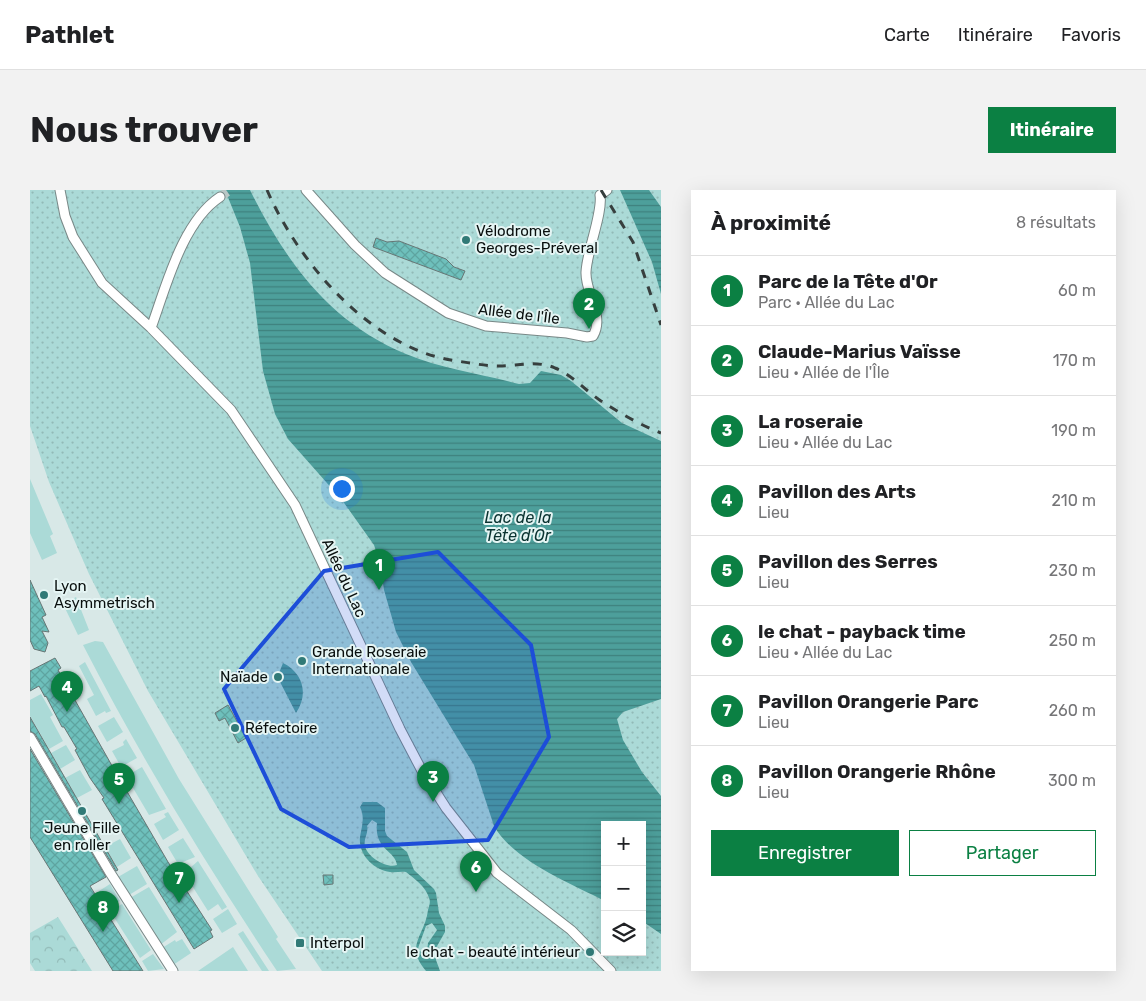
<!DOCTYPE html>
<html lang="fr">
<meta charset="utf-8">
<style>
:root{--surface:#fff;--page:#f2f2f2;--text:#202124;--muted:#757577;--line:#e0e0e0;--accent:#0b8043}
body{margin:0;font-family:Rubik,sans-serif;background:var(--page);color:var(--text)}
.controls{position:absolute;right:15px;bottom:15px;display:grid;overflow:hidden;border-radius:0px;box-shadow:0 5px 20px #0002}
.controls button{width:45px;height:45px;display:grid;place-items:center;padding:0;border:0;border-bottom:1px solid var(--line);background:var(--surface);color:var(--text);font:25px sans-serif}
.you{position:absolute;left:311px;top:298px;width:18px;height:18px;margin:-12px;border:4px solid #fff;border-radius:50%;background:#1a73e8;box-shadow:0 0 0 8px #1a73e833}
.badge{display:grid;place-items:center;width:32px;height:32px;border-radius:50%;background:var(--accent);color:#fff;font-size:16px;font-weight:700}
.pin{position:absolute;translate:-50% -41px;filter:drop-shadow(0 1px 2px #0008)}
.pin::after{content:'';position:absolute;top:26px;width:18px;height:15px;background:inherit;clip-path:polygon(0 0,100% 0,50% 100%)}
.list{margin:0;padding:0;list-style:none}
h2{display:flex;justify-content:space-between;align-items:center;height:65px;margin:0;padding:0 20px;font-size:21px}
h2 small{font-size:16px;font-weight:400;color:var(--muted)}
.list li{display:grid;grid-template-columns:32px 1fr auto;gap:15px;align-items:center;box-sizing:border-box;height:70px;padding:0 20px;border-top:1px solid var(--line)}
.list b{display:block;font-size:19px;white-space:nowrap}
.list p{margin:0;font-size:16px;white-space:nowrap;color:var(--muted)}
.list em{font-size:16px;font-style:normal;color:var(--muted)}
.actions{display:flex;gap:10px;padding:15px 20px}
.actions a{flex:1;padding:11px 0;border:1px solid var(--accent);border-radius:0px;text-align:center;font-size:18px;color:var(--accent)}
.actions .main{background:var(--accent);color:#fff}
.icon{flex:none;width:28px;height:28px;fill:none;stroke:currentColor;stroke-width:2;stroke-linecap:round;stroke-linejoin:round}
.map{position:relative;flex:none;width:631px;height:781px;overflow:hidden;border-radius:0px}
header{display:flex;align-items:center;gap:30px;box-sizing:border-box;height:70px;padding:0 25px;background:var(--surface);border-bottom:1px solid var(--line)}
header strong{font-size:24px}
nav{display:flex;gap:28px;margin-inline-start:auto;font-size:18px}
.intro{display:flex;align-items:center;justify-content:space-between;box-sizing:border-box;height:120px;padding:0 30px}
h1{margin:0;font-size:35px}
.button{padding:12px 22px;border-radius:0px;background:var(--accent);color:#fff;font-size:18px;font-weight:700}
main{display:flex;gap:30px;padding:0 30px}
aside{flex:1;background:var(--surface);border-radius:0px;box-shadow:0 5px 20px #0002}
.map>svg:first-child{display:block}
.grass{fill:#abdad7}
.forest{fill:url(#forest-crowns)}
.park{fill:url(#park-dots);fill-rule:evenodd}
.water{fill:url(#water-rules);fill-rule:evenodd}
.building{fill:url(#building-cross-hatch);stroke:#677675}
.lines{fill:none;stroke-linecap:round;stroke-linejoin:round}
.street-tunnel{stroke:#b9c7c6;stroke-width:9;stroke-dasharray:9 4.5;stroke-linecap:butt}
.street-casing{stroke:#798887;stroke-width:11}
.street{stroke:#fff;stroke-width:9}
.rail{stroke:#373f3e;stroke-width:3;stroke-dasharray:9 9;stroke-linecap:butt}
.marked{fill:#1d4ed8;fill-opacity:0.2;stroke:#1d4ed8;stroke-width:4;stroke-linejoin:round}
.poi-dot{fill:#317a77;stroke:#e5f5f4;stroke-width:2}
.labels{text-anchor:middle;stroke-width:4;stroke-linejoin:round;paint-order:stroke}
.poi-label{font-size:15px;fill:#090f0e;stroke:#e5f5f4;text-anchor:start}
.street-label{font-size:15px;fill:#090f0e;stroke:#e5f5f4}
.water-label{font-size:16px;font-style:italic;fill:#0a3331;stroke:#e5f5f4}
</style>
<header>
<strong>Pathlet</strong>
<nav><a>Carte</a><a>Itinéraire</a><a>Favoris</a></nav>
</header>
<div class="intro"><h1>Nous trouver</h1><a class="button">Itinéraire</a></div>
<main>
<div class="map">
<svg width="631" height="781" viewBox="0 0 631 781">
<defs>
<pattern id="forest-crowns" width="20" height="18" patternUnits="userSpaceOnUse" patternTransform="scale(1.25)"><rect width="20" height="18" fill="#abdad7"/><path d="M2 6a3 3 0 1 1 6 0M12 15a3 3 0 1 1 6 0" fill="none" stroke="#92bab7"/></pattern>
<pattern id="park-dots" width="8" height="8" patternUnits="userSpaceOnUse" patternTransform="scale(1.25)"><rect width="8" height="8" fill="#abdad7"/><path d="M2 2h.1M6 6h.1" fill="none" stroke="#92bab7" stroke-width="1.8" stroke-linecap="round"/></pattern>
<pattern id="water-rules" width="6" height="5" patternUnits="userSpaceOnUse" patternTransform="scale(1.25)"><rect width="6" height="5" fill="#4d9f9b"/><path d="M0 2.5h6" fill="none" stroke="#3e807d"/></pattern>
<pattern id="building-cross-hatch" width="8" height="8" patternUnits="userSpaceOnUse" patternTransform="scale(1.25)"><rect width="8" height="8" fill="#6ec0bc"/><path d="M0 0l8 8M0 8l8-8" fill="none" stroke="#5ea4a0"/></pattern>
</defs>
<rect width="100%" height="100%" fill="#d8e8e7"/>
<!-- grass -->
<path class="grass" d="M0,289L23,344L20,346L27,363L12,370L0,343Z
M46,407L59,440L48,445L33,414Z
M65,451L73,452L149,589L248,747L246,749L266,779L247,781C177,676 111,568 53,455Z
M55,472L81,521L76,523L75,521L66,526L57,509L64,505L49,476Z
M11,504L23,525L20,527L33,551L19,559L0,526V510Z
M84,527L93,542L77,552L68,536Z
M96,549L107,568L91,577L82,561L94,555L93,552Z
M36,555L45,570L30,579L21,563Z
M112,577L136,619L119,625L96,586Z
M50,580L62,600L47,608L35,588Z
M138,622L149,640L133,650L124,634L136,627L134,624Z
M153,648L165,667L148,674L138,657Z
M90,649L101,668L87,677L75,657Z
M168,671L197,717L192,720L188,714L178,721L154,683Z
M107,676L117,694L99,705L88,687Z
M80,694L90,711L79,717L69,701Z
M119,697L147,742L130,755L100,708Z
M92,714L121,760L110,768L80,721Z
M198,719L207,734L192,743L183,729Z
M213,741L239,781H232L208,744Z
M152,749L161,763L143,775L132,758L145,750L146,752Z
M203,757L218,781H168Z
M123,764L134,779L118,781L112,771Z"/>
<!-- forest -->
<path class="forest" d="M28,727L62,781H5L0,773V743Z"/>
<!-- park -->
<path class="park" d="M0,0H631V781H292L228,686L118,501L59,384L19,292L0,236ZM575,635H612V762H575Z"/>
<!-- water -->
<path class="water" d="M195,0H220C256,72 299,132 376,164C412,179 452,184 489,194L500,193L511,181L531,185L541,191L592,233L631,251V509L593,522L587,529L593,550L612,582L631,606V744L612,731V635H575V711C540,693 484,671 464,636L444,575L381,472L366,442L354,400L350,373L344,355L312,310L258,249L245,224L233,181L220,73L210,37Z
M590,0H619L631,17V104L622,72Z
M253,473C273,483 279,504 266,523L249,490L252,488L249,483Z
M333,612H347L355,618V641L357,646L377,662L384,680L404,699L406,703L409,723L415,736V742L406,758V770L410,781H396C374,755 395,746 398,720C399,716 401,712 399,708C396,697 385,689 376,682C371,681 365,683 360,682C344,680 328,665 330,647C332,636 335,627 330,617ZM342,630L347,633C344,660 365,660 367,675C357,679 337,667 335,656C333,649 339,643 337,636ZM402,733L407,740L398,753L397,762L387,761L396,736Z"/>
<!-- building -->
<path class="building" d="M346,48L357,52L369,51L416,69L424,77L435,81L431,90L343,57Z
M0,390L16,425L12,427L19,442L12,441L18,453L15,462L4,459L0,450Z
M25,468L31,478L28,480L81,574L138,672L182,740L180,741L183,747L164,759L72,609L74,608L60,588L45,560L47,559L34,537H32L16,506L15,507L9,496L0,501V481Z
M198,515L216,548L208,553L195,528L189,531L185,523Z
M0,527L88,680L86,681L5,544L0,541Z
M0,559L76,687L60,696L113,781H83L0,647Z
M293,685H303V694L294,695Z"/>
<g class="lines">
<!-- street-tunnel -->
<path class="street-tunnel" d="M190,7L200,0"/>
<!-- street casing -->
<g class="street-casing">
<path id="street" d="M30,0L35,26L43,47L72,93L121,138L201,220L265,315L370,539L391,579L416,618L467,683L541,740L581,781
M276,0L325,55L355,83L418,123L456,136L537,143L557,147L563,146C575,126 555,103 556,82C557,60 573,23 570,5L577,0
M121,138C136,97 152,32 190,7
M0,547L79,681L143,781"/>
</g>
<!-- street -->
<use href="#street" class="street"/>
<!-- rail -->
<path class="rail" d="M237,0C269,74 343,160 427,171C441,173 455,176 469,176C487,176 507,170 525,178C542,185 556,201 571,211C590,223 610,235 631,243
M571,0L603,52L631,135"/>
</g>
<!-- marked area -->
<path class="marked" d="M408,362L501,455L519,547L458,650L319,657L251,619L194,499L294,381Z"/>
<!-- markers -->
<g class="poi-dot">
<circle cx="436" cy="50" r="5"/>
<circle cx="14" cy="405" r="5"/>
<circle cx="272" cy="471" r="5"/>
<circle cx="248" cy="487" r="5"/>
<circle cx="205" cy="538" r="5"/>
<circle cx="52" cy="621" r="5"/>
<rect x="265" y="748" width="10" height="10" rx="2.5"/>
<circle cx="560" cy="762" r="5"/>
</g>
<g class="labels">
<!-- poi labels -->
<g class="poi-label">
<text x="446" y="46">Vélodrome<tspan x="446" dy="17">Georges-Préveral</tspan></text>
<text x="24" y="401">Lyon<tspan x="24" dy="17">Asymmetrisch</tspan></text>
<text x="282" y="467">Grande Roseraie<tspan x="282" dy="17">Internationale</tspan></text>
<text x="238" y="492" text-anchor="end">Naïade</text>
<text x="215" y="543">Réfectoire</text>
<text x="52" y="643" text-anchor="middle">Jeune Fille<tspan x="52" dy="17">en roller</tspan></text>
<text x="280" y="758">Interpol</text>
<text x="550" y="767" text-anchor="end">le chat - beauté intérieur</text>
</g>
<!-- street labels -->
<g class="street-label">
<text transform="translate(489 124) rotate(7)" y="5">Allée de l'Île</text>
<text transform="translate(314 388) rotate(65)" y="5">Allée du Lac</text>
</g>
<!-- water labels -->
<g class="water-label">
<text x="488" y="333">Lac de la<tspan x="488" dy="18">Tête d'Or</tspan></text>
</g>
</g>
</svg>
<div class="controls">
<button>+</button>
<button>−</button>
<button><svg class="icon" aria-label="layers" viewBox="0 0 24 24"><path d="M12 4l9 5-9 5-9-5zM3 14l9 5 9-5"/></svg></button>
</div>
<div class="you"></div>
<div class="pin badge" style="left:349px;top:400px">1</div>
<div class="pin badge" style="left:559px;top:139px">2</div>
<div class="pin badge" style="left:403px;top:612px">3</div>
<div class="pin badge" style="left:37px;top:522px">4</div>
<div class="pin badge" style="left:89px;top:614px">5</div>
<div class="pin badge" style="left:446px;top:702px">6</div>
<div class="pin badge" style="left:149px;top:713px">7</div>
<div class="pin badge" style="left:73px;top:742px">8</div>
</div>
<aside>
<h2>À proximité<small>8 résultats</small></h2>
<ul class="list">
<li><span class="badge">1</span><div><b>Parc de la Tête d'Or</b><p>Parc · Allée du Lac</p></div><em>60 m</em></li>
<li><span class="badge">2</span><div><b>Claude-Marius Vaïsse</b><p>Lieu · Allée de l'Île</p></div><em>170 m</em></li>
<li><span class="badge">3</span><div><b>La roseraie</b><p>Lieu · Allée du Lac</p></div><em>190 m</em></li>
<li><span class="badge">4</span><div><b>Pavillon des Arts</b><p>Lieu</p></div><em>210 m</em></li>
<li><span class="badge">5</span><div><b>Pavillon des Serres</b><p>Lieu</p></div><em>230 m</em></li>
<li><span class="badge">6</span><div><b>le chat - payback time</b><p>Lieu · Allée du Lac</p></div><em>250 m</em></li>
<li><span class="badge">7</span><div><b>Pavillon Orangerie Parc</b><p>Lieu</p></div><em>260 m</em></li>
<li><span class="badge">8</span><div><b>Pavillon Orangerie Rhône</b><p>Lieu</p></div><em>300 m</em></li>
</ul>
<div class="actions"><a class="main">Enregistrer</a><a>Partager</a></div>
</aside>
</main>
